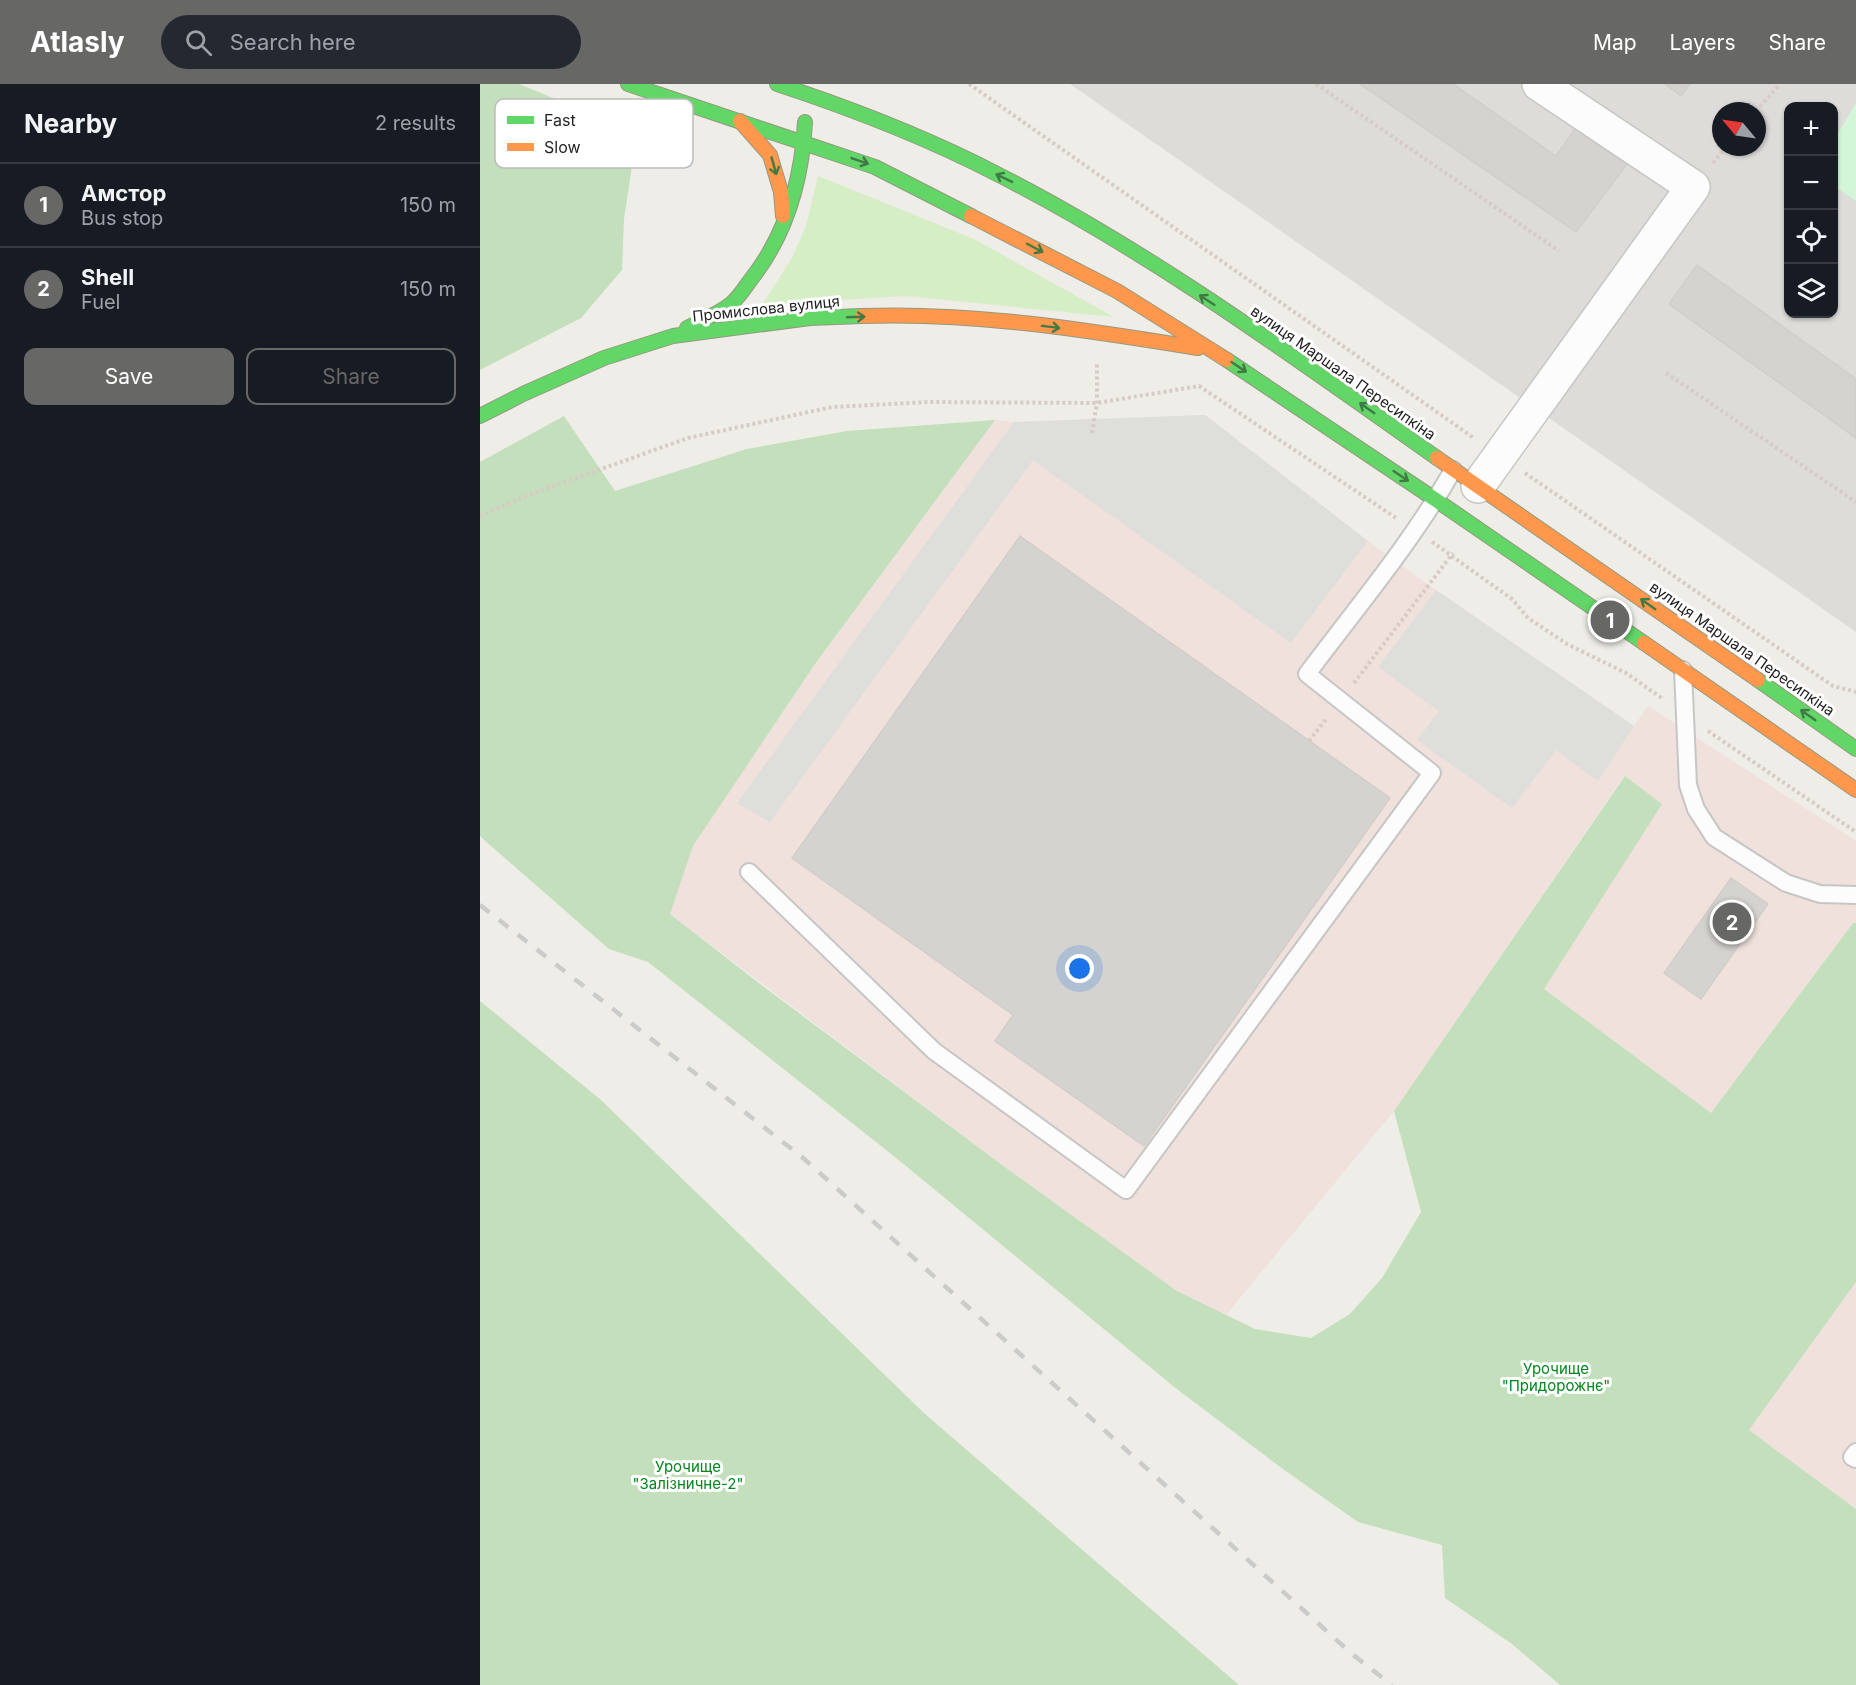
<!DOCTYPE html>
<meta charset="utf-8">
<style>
:root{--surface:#171b24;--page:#242831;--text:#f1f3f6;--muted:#9ea1a6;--line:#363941;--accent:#676765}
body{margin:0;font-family:Inter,sans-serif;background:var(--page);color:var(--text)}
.controls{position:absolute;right:18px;top:18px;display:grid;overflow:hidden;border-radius:12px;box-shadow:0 2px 4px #0004}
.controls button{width:54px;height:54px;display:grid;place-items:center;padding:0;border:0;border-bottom:2px solid var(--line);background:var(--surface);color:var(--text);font:30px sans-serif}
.compass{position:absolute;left:1232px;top:18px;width:54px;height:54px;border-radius:50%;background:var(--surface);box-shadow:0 2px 4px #0004;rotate:299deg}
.you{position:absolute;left:600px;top:885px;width:21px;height:21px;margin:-15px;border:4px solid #fff;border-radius:50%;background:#1a73e8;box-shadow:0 0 0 9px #1a73e833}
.badge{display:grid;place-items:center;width:39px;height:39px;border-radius:50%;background:var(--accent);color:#fff;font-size:20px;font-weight:700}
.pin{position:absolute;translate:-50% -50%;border:3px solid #fff;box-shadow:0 2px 6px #0006}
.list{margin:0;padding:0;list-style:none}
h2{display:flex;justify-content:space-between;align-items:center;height:78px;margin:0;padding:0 24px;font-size:26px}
h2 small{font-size:20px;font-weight:400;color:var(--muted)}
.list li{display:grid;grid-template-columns:39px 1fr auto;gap:18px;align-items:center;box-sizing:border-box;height:84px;padding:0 24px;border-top:2px solid var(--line)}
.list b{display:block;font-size:22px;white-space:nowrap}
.list p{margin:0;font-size:20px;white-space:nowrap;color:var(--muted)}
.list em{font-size:20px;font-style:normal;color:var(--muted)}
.actions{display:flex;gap:12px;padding:18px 24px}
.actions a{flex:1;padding:14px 0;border:2px solid var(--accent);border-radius:12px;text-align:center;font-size:21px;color:var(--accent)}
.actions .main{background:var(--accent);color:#fff}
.icon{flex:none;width:33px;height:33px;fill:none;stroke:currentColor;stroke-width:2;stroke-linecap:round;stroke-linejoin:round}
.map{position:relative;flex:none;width:1376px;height:1601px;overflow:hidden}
header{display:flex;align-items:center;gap:36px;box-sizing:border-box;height:84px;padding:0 30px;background:var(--accent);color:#fff}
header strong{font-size:28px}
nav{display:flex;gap:33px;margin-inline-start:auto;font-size:21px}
.search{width:420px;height:54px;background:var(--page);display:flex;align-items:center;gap:15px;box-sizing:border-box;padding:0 21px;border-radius:33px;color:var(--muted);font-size:22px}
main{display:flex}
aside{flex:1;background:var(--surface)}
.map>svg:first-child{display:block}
.residential{fill:#dddcd9;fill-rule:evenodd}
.commercial{fill:#f0e1dc}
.grass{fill:#d6eec5}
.forest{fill:#c4dfbb}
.park{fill:#d4f6d8}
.parking{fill:#dededb}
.building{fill:#d5d3cf;stroke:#d1cec9;stroke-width:1.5}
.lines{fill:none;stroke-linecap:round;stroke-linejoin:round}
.lane-casing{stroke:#c6c6c4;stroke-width:20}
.street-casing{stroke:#c6c6c4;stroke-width:36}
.fast-casing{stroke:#94997f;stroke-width:16}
.slow-casing{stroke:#94997f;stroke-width:16}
.path{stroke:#d8cbc6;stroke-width:4;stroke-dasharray:3 3;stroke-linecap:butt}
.lane{stroke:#fcfcfc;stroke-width:16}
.street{stroke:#fcfcfc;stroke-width:33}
.fast{stroke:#63d668;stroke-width:14}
.slow{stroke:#ff974d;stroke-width:14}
.rail{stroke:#cbcbca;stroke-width:4.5;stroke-dasharray:12 12;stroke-linecap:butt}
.oneway{stroke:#417a44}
.labels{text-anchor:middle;stroke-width:6;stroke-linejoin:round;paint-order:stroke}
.street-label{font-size:15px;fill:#1f1f1f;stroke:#fff}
.park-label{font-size:15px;fill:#04871d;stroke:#fff}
.key{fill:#fff;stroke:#bcbcbc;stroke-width:1.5}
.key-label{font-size:16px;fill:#1f1f1f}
</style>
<header>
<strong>Atlasly</strong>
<div class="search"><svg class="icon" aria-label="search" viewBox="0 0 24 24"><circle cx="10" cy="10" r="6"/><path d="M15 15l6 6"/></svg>Search here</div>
<nav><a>Map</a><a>Layers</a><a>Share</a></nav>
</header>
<main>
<aside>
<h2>Nearby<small>2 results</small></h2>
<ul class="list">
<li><span class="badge">1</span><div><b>Амстор</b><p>Bus stop</p></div><em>150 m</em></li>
<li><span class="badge">2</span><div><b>Shell</b><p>Fuel</p></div><em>150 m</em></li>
</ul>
<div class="actions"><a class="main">Save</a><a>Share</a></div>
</aside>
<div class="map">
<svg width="1376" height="1601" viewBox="0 0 1376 1601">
<rect width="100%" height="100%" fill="#eeede8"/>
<!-- residential -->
<path class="residential" d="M590,0H1376V548ZM1308,22H1354V230H1308ZM1241,27H1277V63H1241Z"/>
<!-- commercial -->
<path class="commercial" d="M725,331L888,457L956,506L1154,642L1168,622L1376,757V839H1373L1231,1029L1064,905L1181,720L1144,692L914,1027L746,1231L697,1207L522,1081L190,830L213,762L335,580L515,336L534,338Z
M1376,1198V1425L1269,1346Z"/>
<!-- grass -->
<path class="grass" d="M338,92L494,155L634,233L425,212L282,221L312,174L326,142Z"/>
<!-- forest -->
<path class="forest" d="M0,0H39L83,18L123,43L154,68L144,135L142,186L101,234L0,286Z
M84,332L135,407L267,365L367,347L515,336L335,580L213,762L190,830L280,900L522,1081L697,1207L775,1245L831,1254L870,1230L902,1194L941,1128L914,1027L1145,692L1182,720L1064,905L1231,1029L1373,839H1376V1198L1269,1346L1376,1425V1601H1080L1032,1560L965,1514L962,1461L878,1438L803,1385L698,1306L415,1073L168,878L129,865L3,755L0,752V378Z
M0,917L121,1016L445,1330L759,1601H0Z"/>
<!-- park -->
<path class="park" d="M1376,19V117L1354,102V56Z"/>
<!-- parking -->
<path class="parking" d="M725,331L888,457L811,559L553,376L290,738L257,719L534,338Z
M956,506L1154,642L1118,697L1076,666L1032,724L937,656L959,627L898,583Z"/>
<!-- building -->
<path class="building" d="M880,0H973L1076,72L1095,45L1147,80L1096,148Z
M1185,0H1210L1201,12Z
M1217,181L1376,295V354L1189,220Z
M540,452L910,714L664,1062L515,957L533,931L312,774Z
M1251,794L1288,820L1221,915L1184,889Z"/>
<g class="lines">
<!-- lane casing -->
<g class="lane-casing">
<path id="lane" d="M1203,586L1208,701L1216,725L1234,753L1306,799L1340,810L1376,811
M269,788L454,967L646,1106L952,689L827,590C877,523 932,458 973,386
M1376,1368L1372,1373L1376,1375"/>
</g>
<!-- street casing -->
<g class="street-casing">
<path id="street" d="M998,402L1213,103L1059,0"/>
</g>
<!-- fast casing -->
<g class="fast-casing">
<path id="fast" d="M148,0L395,83L491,132
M297,0C373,25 448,54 519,91C674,170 815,274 957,374
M207,244C222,236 239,230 252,219C260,212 266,202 272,194C307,149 322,95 325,38
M747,276L956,416L1164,559
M0,332L43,310L124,274L193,252L330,234L382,232
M1278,596L1376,665"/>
</g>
<!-- slow casing -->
<g class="slow-casing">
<path id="slow" d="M260,37L290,71L301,108L303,132
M491,132L637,207L747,276
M382,232C495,228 607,246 718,264
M957,374L1278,596
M1164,559L1376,706"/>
</g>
<!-- path -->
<path class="path" d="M489,0L994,354
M836,0L1079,167
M1276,27L1300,0
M1233,79L1246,63
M1186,289L1376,418
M612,349L617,319V279
M1045,389L1353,602L1376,608
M0,432L46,412L208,354L352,323L449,318L617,319L719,302L916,434
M952,458L1032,515L1048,534L1087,560L1146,589L1183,615
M874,599L973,469
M1228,647L1376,748
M829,657L847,634"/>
<!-- lane -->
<use href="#lane" class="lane"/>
<!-- street -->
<use href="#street" class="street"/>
<!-- fast -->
<use href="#fast" class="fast"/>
<!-- slow -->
<use href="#slow" class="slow"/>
<!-- rail -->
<path class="rail" d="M0,821L322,1073L872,1570L912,1601"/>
</g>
<!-- one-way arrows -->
<defs><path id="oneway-shaft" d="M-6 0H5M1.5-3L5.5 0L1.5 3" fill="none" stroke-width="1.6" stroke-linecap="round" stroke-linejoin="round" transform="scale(1.5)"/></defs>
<g class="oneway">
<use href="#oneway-shaft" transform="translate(380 77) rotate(19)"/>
<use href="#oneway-shaft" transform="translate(294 82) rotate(74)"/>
<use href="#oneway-shaft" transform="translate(524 94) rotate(-154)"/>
<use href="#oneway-shaft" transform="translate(555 164) rotate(28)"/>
<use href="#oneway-shaft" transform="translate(727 216) rotate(-147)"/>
<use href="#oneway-shaft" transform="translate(376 233) rotate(-2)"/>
<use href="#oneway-shaft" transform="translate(571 243) rotate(7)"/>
<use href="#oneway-shaft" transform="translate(759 283) rotate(34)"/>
<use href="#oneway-shaft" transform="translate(887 324) rotate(-145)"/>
<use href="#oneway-shaft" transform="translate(921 392) rotate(34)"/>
<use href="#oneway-shaft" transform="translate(1168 520) rotate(-145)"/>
<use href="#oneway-shaft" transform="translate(1328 631) rotate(-145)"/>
</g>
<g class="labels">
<!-- street labels -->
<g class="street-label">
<text transform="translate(286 225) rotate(-6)" y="5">Промислова вулиця</text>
<text transform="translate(863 289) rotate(35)" y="5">вулиця Маршала Пересипкіна</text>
<text transform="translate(1262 565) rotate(35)" y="5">вулиця Маршала Пересипкіна</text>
</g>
<!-- park labels -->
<g class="park-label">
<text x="1076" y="1290">Урочище<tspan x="1076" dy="17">"Придорожнє"</tspan></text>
<text x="208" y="1388">Урочище<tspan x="208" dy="17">"Залізничне-2"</tspan></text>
</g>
</g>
<!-- legend -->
<rect x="15" y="15" width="198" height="69" rx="9" class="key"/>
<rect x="27" y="32" width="27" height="8" fill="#63d668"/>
<rect x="27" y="59" width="27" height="8" fill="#ff974d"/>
<g class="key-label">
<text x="64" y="42">Fast</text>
<text x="64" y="69">Slow</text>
</g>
</svg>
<div class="controls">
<button>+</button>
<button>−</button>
<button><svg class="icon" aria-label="locate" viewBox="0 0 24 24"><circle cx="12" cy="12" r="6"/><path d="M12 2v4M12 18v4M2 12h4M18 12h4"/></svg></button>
<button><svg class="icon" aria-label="layers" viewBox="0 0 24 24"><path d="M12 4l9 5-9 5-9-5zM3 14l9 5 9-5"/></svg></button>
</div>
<svg class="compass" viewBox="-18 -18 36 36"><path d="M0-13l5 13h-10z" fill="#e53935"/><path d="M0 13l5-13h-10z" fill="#9ea1a6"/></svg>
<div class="you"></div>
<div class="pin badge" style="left:1130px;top:536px">1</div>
<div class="pin badge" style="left:1252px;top:838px">2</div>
</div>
</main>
